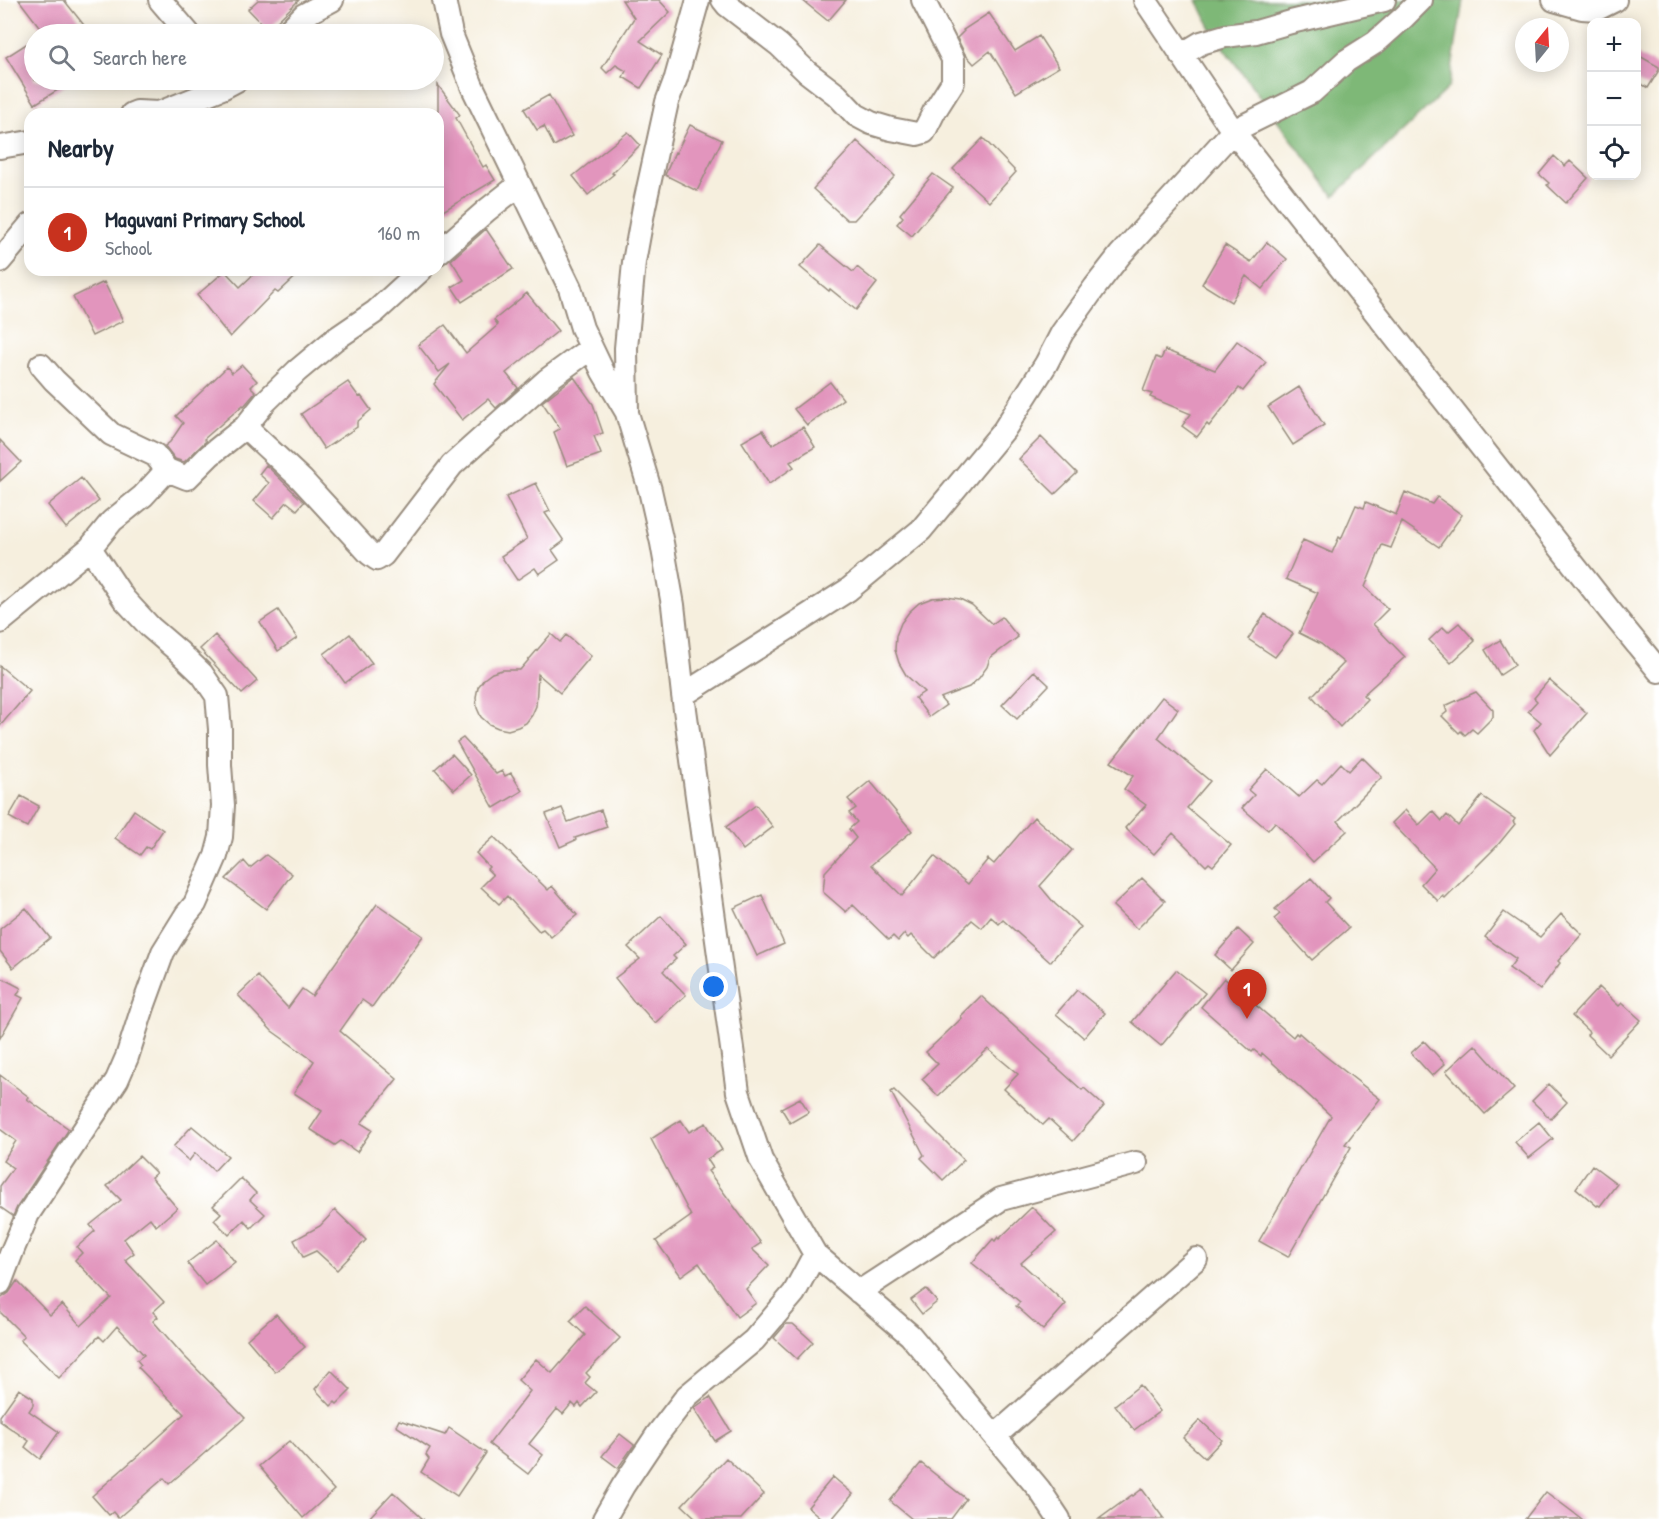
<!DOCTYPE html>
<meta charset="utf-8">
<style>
:root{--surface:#fff;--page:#f2f2f3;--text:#1f2937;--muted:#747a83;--line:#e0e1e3;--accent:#c8321e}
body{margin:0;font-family:"Patrick Hand",sans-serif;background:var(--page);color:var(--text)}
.controls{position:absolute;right:18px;top:18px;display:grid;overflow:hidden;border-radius:12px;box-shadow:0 3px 15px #0003}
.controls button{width:54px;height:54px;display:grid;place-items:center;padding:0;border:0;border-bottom:2px solid var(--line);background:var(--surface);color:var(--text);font:30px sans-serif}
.compass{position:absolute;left:1515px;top:18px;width:54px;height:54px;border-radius:50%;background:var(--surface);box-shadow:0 3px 15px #0003;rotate:18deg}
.you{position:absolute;left:714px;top:987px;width:21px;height:21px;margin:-15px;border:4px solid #fff;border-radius:50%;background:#1a73e8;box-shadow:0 0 0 9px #1a73e833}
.badge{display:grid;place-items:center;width:39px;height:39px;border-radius:50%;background:var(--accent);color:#fff;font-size:20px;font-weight:700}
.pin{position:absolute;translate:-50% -50px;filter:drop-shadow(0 2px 3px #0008)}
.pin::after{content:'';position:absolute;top:32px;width:21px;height:18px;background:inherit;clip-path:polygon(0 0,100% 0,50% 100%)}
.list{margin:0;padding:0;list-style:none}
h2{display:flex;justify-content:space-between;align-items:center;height:78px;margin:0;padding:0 24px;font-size:26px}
h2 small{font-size:20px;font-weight:400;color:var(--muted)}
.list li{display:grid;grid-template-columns:39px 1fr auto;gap:18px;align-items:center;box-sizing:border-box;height:90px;padding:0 24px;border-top:2px solid var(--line)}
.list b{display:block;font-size:22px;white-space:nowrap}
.list p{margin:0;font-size:20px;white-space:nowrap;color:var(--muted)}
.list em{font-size:20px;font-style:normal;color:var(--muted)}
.icon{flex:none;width:33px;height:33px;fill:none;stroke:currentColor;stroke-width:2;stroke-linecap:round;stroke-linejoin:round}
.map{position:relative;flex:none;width:1659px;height:1519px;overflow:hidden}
.search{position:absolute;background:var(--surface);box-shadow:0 3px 15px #0003;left:24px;top:24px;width:420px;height:66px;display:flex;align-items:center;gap:15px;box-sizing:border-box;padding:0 21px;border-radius:33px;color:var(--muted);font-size:22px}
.panel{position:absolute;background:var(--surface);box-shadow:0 3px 15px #0003;left:24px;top:108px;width:420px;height:168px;border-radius:18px}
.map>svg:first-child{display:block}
.forest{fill:#7eb877;stroke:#5c714a;stroke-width:1.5}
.building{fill:#e295bd}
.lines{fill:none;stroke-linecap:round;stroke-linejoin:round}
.minor-casing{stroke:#988c7e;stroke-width:26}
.minor{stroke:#fff;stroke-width:22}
</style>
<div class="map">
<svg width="1659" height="1519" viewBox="0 0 1659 1519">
<rect width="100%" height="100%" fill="#fff"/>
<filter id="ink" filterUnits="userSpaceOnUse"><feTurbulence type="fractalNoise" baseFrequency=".0167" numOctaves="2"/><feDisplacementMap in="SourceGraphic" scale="12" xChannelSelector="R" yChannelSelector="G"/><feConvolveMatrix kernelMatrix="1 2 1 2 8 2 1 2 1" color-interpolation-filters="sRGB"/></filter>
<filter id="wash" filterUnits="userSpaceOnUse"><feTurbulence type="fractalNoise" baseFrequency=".008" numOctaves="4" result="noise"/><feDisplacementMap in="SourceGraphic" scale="24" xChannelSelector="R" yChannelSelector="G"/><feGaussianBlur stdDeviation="1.35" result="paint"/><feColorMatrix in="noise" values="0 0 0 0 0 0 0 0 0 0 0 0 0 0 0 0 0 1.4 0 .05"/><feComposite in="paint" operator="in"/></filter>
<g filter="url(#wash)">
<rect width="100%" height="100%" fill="#f6efde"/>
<!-- forest -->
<path class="forest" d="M1197,0H1463L1449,87L1334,196L1214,35Z"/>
<g id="blocks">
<!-- building -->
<path class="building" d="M19,0H64L91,34H45Z
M258,0H299L268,30L248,9Z
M622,0H659L670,12L640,41L662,55L641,88L623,77L626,71L616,65L607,73L602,68L634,18Z
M802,0H846L828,21Z
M989,13L1015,51L1039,36L1059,67L1016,93L990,51L974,64L965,54L957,38L964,31L963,30Z
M34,39V80H74L35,104L6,57Z
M1636,54L1659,67V70L1648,88L1636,81Z
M438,85L460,115L456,118L483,167L486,165L495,180L438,214Z
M549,95L572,136L554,146L544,126L537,130L524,109Z
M690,125L722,140L697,191L665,175L675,152L676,153Z
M628,132L640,145L612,173L614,174L588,195L573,176Z
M983,138L1016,172L989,202L953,169Z
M857,141L895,176L854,220H847L813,189Z
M1554,156L1565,166L1570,161L1588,178L1566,203L1547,185L1549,183L1539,174Z
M933,174L953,188L912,236L897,224L903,217L900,214Z
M486,229L513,269L462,302L452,287L464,280L451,260Z
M1267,242L1287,259L1262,289L1246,276L1231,302L1202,284L1225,245L1251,262Z
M820,245L853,272L857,267L877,283L856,310L830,289L829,291L800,267Z
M256,270H303L278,293L275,291L230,337L197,295L225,271L240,287L257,271Z
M104,282L123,321L92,336L73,297Z
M527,293L558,331L506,373L518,388L496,408L488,399L462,420L434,384L450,364L439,372L418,345L445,325L466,353L498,325L494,320Z
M1237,341L1266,362L1243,391L1239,388L1209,426L1207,424L1197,437L1182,426L1191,414L1150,397L1152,394L1143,391L1156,357L1161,359L1165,350L1215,370Z
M242,365L257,381L251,387L256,392L244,406L243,405L204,439L206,441L184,462L175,459L165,446L170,442L183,423L176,416L227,367L232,373Z
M574,377L593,404L603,433L594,436L601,454L567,466L554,432L560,429L542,402Z
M348,382L359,397L361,396L371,410L357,422V427L324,449L301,414Z
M830,382L843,399L807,425L794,409Z
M1299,387L1324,425L1293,445L1268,407Z
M803,427L815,447L790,462L794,467L769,484L742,442L763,430L772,445Z
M1041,437L1077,473L1055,494L1019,459Z
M0,440L21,462L0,481Z
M266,465L304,502L297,510L287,502L273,518L254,501L269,483L259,474Z
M81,478L99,501L66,528L48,505Z
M536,483L550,511L545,513L564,541L552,550L559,560L539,574L535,568L517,580L501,556L527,539L506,497Z
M1405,492L1432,504L1437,497L1462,515L1439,547L1402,522L1391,548L1382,545L1365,587L1388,609L1373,624L1405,657L1363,695L1367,699L1340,727L1312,696L1344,663L1321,644L1299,633L1318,593L1286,579L1303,540L1332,553L1339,537L1341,539L1356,505L1364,508L1366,502L1396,515Z
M946,597L960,599L972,605L992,624L1002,617L1018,637L990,658L987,667L979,678L969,687L940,698L946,705L929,717L915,698L924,692L906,675L899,663L895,650L896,636L901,623L909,612L919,603L932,598Z
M278,610L297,638L278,651L260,622Z
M1265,614L1293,634L1275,657L1248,639Z
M1459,623L1475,641L1451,663L1429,640L1443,627L1448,632Z
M350,634L372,663L345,683L324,654Z
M551,634L560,642L566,635L591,656L560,693L538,674L536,706L532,715L526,723L518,727L508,730L498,728L489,724L481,717L477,708L476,697L478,687L484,679L492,673L502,670H520Z
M215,635L257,681L242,694L200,649Z
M1500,640L1515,665L1500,675L1485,650Z
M0,666L30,691L0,726Z
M1034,671L1049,685L1017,719L1002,705Z
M1549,680L1587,713L1550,755L1534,730L1541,722L1528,711L1537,701L1534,698Z
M1476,692L1493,710V717L1477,733L1472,729L1465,735L1461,731L1459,733L1442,716L1447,712L1445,706Z
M1162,697L1178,709L1158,738L1210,781L1187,808L1231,845L1213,866L1209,863L1206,866L1173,833L1154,854L1125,828L1146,805L1124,789L1133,776L1111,762Z
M463,738L496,774L502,771L505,776L511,773L522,791L494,808L457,742Z
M452,754L471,775L454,790L435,769Z
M1362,757L1382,777L1338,821L1347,831L1313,862L1275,822L1268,830L1242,808L1254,795L1248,790L1267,769L1299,797L1317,780L1322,784L1341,763L1349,771Z
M870,781L912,831L871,865L902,896L934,856L968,884L988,859L994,864L1034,817L1072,850L1040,886L1055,904L1081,927L1050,962L1003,920L999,924L991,917L982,928L972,920L934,958L911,935L908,938L904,934L898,941L893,936L889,940L853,905L846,912L823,892L825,872L856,838L849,829L857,822L849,813L856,808L848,799Z
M21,796L39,806L27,827L9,817Z
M1482,796L1515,819L1513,822L1515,824L1497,846L1445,898L1443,896L1438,901L1421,884L1435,868L1392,823L1405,810L1419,825L1433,811L1442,821L1447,815L1458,826Z
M756,805L773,827L743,850L726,827Z
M562,808L568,822L601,810L607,827L575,838L576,840L560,847L546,814Z
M134,810L163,830L150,849L146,847L140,855L115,838Z
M494,837L548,890L552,886L577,915L551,937L543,929L539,931L507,896L499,904L481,887L493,875L487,869L489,867L476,853Z
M266,855L292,874L266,909L226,879L244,861L250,868Z
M1142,878L1165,901L1137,929L1113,906Z
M1311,878L1329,898L1325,902L1349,928L1312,960L1274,919L1280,914L1275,909Z
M762,895L784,944L757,956L734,908Z
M377,904L423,936L372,1007L362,1000L340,1031L397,1079L361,1123L372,1130L357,1152L341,1141L335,1145L310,1129L322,1111L294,1093L314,1061L272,1031L238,995L258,976L288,1008L302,989L312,996Z
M26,908L50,938L13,968L0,951V929Z
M1504,912L1540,937L1561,914L1582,934L1558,961L1560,963L1540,990L1509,968L1516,959L1485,937Z
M661,916L686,944L673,956L676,959L663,971L686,995L655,1023L636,1002L635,1003L615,978L640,959L628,947Z
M1238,929L1254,944L1231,970L1215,955Z
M1176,970L1205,993L1161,1046L1132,1022Z
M0,977L21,988L17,995L23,998L0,1038Z
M1224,978L1293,1037L1296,1033L1298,1035L1299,1033L1324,1055L1380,1099L1345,1144L1351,1147L1288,1257L1259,1241L1331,1116L1262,1053L1261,1056L1254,1050L1252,1052L1201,1007Z
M1599,987L1619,1006L1622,1003L1641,1020L1608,1055L1587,1035L1589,1032L1572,1016Z
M1077,990L1105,1013L1084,1038L1056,1014Z
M981,996L1051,1060L1050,1061L1082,1090L1084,1088L1104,1106L1073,1141L1049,1119L1043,1125L1004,1089L1018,1074L988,1049L938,1096L922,1079L938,1064L926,1052L962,1018L961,1016Z
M1424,1041L1445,1064L1432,1076L1411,1053Z
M1475,1045L1514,1089L1485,1114L1446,1071Z
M0,1075L29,1097L27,1099L69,1129L17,1207L13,1216L0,1207V1186L13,1168L3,1161L16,1141L0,1129Z
M1549,1084L1567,1102L1551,1119L1532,1101Z
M894,1090L964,1160L943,1180L921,1158L924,1155L891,1092Z
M800,1098L809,1112L790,1123L781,1108Z
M681,1120L689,1132L706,1123L722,1150L707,1159L713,1168L708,1171L761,1243L752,1249L769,1265L746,1289L756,1303L737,1317L699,1263L681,1276L656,1241L691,1216L651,1139Z
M1539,1122L1553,1139L1529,1158L1515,1142Z
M192,1126L228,1156L214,1171L195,1153L189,1161L173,1147Z
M139,1156L156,1173L151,1177L177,1208L156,1226L150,1218L124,1239L134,1253L125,1260L164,1302L153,1312L158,1317L153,1321L183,1355L245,1418L169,1484L164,1478L118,1518L113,1512L109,1515L92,1496L141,1453L184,1414L138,1367L141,1365L137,1360L144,1355L117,1326L104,1341L99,1336L59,1378L20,1340L24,1336L0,1312V1299L9,1293L17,1281L50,1315L62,1304L81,1326L111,1298L75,1260L82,1253L77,1247L95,1231L90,1225L121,1200L107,1186Z
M1592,1165L1617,1184L1600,1206L1598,1205L1597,1206L1576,1188Z
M241,1178L256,1193L250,1200L265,1214L251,1228L244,1220L229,1235L214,1220L221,1213L213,1206Z
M1032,1207L1056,1232L1021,1263L1066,1304L1043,1330L1016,1306L1020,1302L972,1263L993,1239L995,1241L998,1237L999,1239Z
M335,1210L366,1240L337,1270L316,1251L303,1257L294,1240L320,1226Z
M217,1240L235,1262L205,1285L187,1263Z
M926,1289L937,1302L922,1314L911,1300Z
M585,1306L620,1338L586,1373L590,1377L585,1383L596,1392L582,1407L579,1403L576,1407L572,1403L563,1414L557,1409L529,1444L543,1455L528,1474L489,1444L530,1391L518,1380L536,1359L552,1373L585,1335L570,1321Z
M276,1314L305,1347L275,1372L247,1339Z
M786,1324H793L813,1342L797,1359L774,1338Z
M331,1370L351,1390L337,1404L335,1402L331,1406L315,1389Z
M1140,1385L1160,1411L1134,1430L1115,1405Z
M19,1389L33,1398V1405L29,1411L59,1432L40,1459L25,1447L29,1441L0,1421V1416Z
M710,1397L731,1431L715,1441L694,1408Z
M399,1420L445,1435L449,1428L486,1453L457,1496L421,1472L429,1459L426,1455L430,1448L396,1426Z
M1200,1420L1222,1440L1205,1458L1183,1438Z
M620,1434L634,1445L618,1468L602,1456Z
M289,1441L334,1490L303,1518L259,1466Z
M726,1458L764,1494L741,1519H697L682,1505Z
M921,1463L966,1499L951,1519H912L890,1501Z
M833,1477L853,1494L832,1519H822L808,1507Z
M1142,1489L1164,1519H1099L1132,1495L1133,1496Z
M393,1492L423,1519H368Z
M1546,1492L1582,1519H1525Z"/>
</g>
</g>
<g filter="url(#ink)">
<use href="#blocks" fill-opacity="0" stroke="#988c7e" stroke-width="1.5"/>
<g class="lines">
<!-- minor casing -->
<g class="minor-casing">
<path id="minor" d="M160,0L189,34
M444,0L451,34L472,86L570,288L582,328L603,372L626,411
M698,0L676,78L667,102L644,207L634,262L626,348L627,413L650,490L662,543L673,605L683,695L738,1092L761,1160L815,1254L910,1335L1039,1489L1059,1519
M723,0L727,5L779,45L807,72L837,95L856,115L871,123L891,129L917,134L924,132L934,112L953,82V59L923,0
M1145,0L1233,131L1610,611L1659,671
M1554,0L1582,8L1597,9L1615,0
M285,34L304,15L332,0
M1181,55L1201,43L1225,36L1256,32L1291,22L1384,0
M132,114L137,112L159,113L222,88L237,80
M0,147L30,142
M438,253L487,210L519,185
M0,261L30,225
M41,365L54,380L111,434L155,455L167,470L187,478L210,455L245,427L265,402L297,371L334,340L375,312L421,270
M245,427L302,480L370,554L377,559L383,555L452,465L547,380L591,348
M0,622L90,548L112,521L143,496L167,470
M683,695L848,590L921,530L1004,430L1046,364L1062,333L1095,287L1120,255L1233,131L1312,92L1346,61L1376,42L1404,17L1421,0
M0,1283L13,1249L28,1214L117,1080L127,1057L143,1007L163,952L186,915L195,904L216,856L221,837L223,805L220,765V729L217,696L202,674L178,651L150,627L124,599L90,548
M859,1292L1001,1199L1136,1163
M995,1436L1196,1259
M604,1519L623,1486L657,1435L687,1396L754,1340L794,1293L815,1254"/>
</g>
<!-- minor -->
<use href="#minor" class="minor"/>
</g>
</g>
</svg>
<div class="controls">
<button>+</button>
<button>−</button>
<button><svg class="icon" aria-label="locate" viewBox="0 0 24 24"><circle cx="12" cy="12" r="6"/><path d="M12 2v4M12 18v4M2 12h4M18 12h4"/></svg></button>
</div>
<svg class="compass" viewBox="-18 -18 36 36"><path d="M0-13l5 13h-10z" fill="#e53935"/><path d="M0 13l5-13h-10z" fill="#747a83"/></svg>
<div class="you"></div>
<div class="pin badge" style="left:1247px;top:1019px">1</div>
<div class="search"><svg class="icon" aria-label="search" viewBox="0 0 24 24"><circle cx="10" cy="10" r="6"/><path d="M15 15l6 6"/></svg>Search here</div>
<section class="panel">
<h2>Nearby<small></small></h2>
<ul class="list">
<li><span class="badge">1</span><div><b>Maguvani Primary School</b><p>School</p></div><em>160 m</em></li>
</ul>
</section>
</div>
